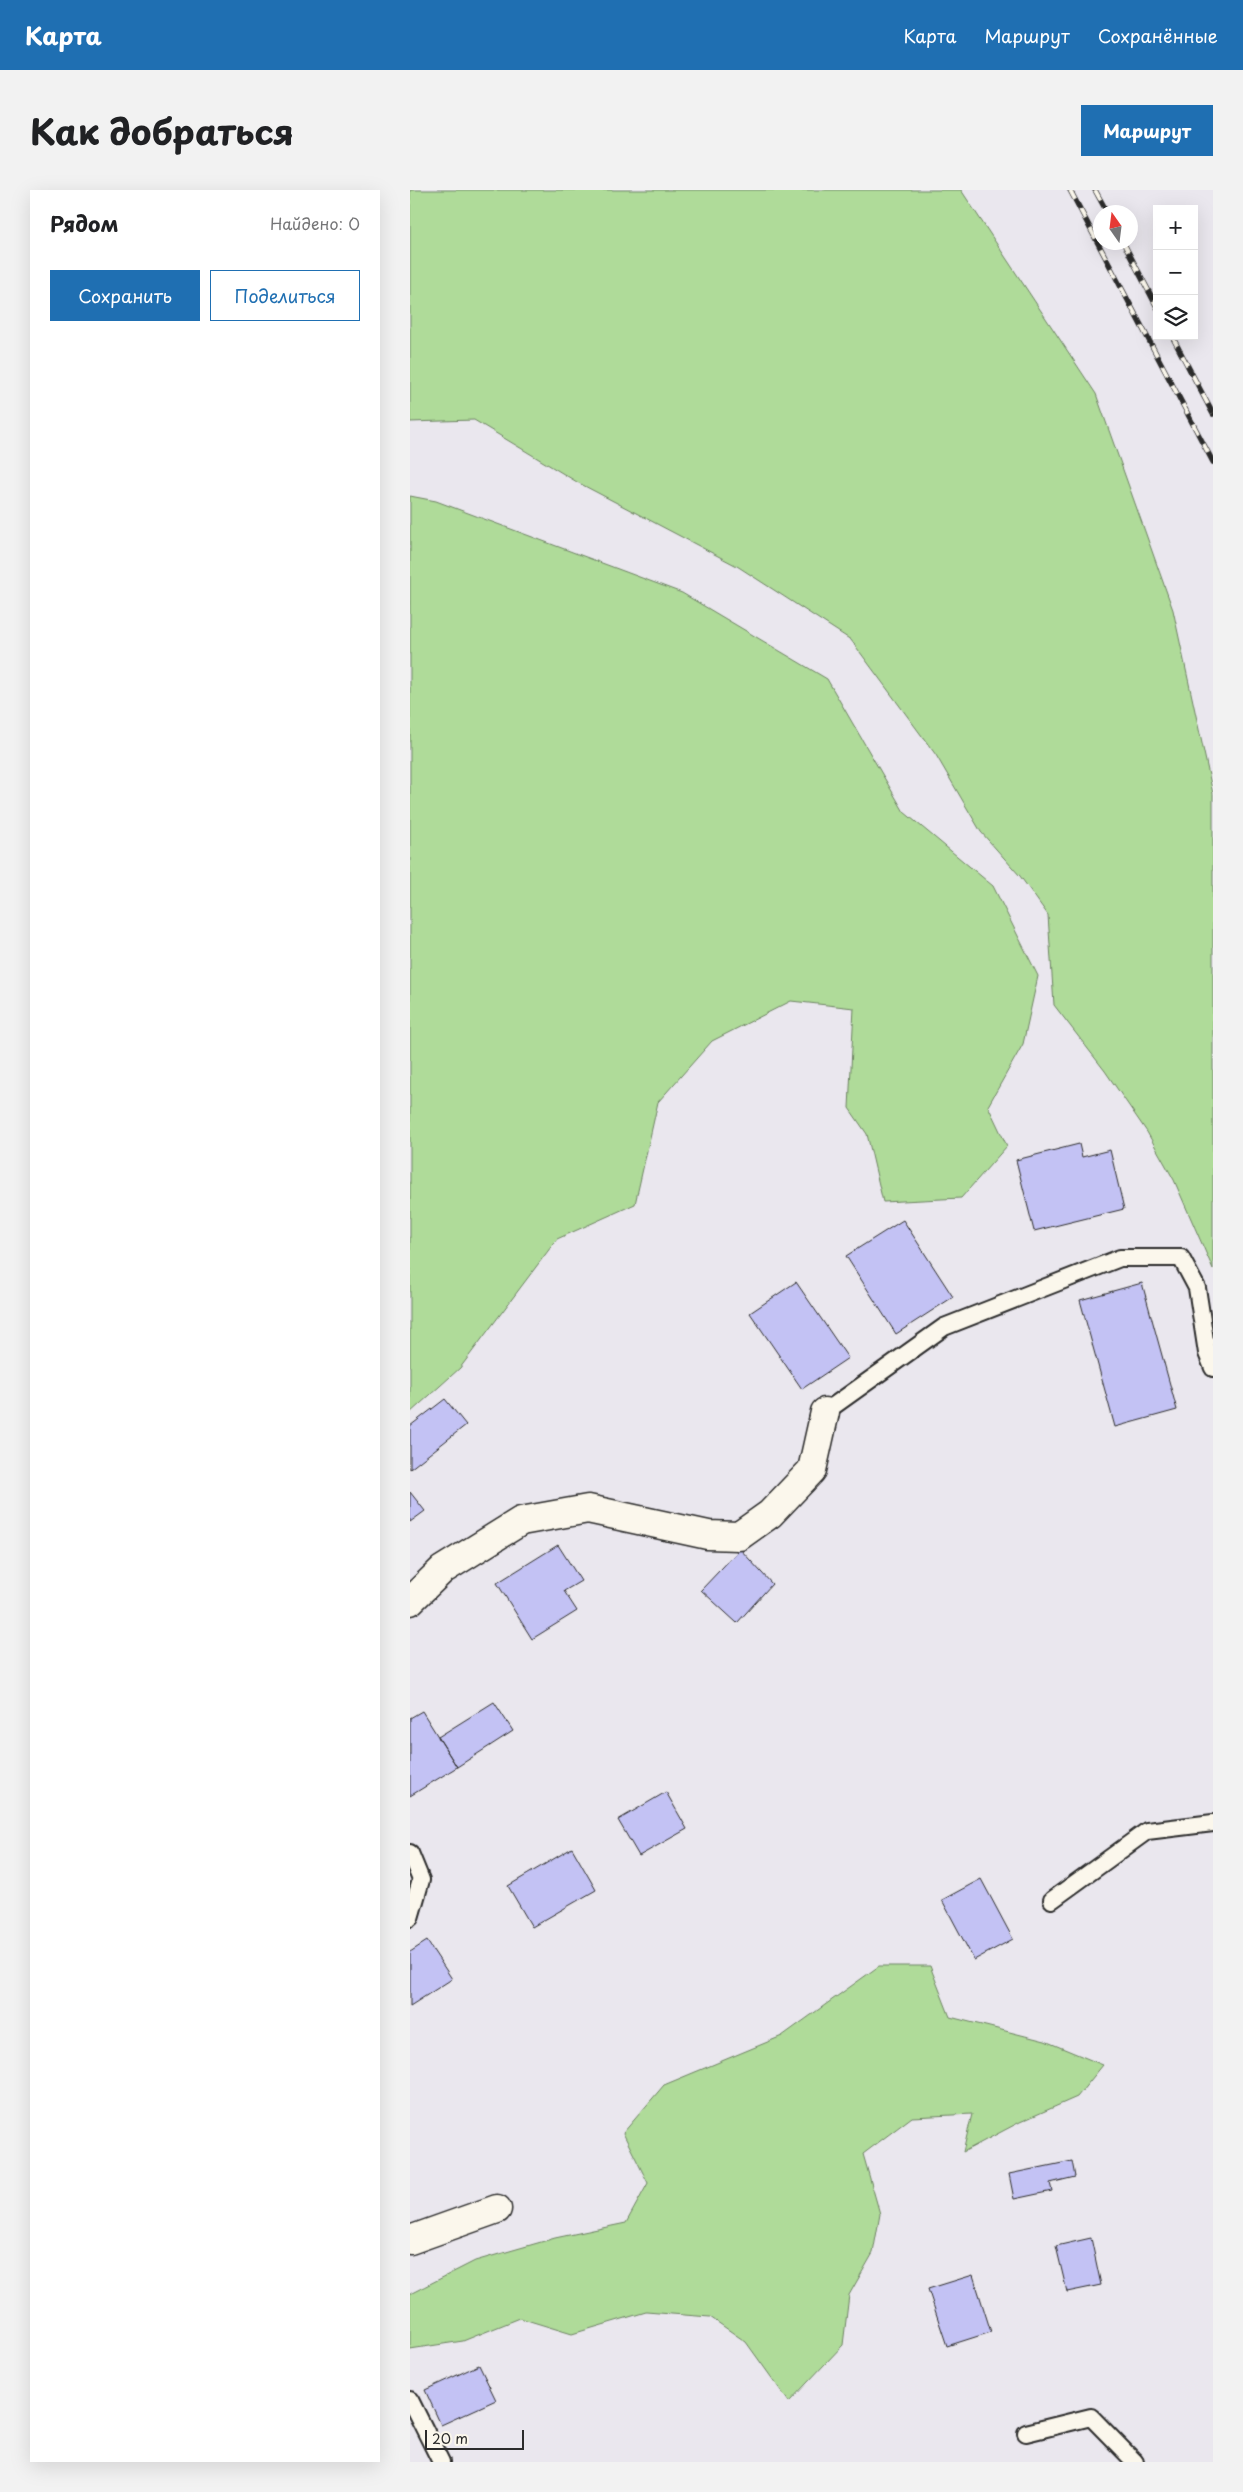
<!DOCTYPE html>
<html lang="ru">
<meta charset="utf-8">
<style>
:root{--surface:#fff;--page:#f2f2f2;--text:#202124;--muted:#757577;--line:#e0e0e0;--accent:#1f6fb2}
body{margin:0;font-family:"Playpen Sans",sans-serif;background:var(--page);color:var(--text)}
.controls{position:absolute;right:15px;top:15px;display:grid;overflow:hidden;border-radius:0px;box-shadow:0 5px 20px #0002}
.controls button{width:45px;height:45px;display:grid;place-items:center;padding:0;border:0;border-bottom:1px solid var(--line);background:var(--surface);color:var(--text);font:25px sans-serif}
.compass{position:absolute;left:683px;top:15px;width:45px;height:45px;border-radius:50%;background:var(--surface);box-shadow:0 5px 20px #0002;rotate:346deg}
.scale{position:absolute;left:15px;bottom:12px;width:99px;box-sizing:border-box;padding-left:5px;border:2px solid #2b2b2b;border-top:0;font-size:14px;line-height:18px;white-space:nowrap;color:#2b2b2b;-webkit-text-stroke:4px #fbf7ec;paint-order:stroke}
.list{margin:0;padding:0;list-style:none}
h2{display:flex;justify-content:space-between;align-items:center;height:65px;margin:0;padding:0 20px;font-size:21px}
h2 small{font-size:16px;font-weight:400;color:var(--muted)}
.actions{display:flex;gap:10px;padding:15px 20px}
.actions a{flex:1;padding:11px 0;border:1px solid var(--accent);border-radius:0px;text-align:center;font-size:18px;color:var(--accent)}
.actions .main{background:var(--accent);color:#fff}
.icon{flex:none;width:28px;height:28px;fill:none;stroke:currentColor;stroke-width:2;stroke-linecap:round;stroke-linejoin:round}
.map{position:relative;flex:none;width:803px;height:2272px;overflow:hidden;border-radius:0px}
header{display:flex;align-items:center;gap:30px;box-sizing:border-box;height:70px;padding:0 25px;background:var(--accent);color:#fff}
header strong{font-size:24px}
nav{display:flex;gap:28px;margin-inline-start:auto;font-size:18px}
.intro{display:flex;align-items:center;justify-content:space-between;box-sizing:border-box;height:120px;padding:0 30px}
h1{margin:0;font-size:35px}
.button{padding:12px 22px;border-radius:0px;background:var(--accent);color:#fff;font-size:18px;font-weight:700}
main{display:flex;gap:30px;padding:0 30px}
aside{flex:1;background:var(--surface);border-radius:0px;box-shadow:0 5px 20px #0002}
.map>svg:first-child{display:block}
.green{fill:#afdb99;stroke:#6d8362}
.building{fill:#c3c2f4;stroke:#2b2b2b}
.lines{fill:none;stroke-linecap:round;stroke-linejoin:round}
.service-casing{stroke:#2b2b2b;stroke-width:20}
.minor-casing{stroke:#2b2b2b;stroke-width:31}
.service{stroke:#fbf7ec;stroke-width:16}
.minor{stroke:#fbf7ec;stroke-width:28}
.rail-casing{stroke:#2b2b2b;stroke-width:5.5}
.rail{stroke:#fbf7ec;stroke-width:4;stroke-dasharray:11;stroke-linecap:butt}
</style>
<header>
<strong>Карта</strong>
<nav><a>Карта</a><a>Маршрут</a><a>Сохранённые</a></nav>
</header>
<div class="intro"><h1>Как добраться</h1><a class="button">Маршрут</a></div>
<main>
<aside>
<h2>Рядом<small>Найдено: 0</small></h2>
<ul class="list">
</ul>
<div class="actions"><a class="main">Сохранить</a><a>Поделиться</a></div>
</aside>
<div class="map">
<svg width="803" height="2272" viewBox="0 0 803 2272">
<rect width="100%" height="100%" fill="#eae7ee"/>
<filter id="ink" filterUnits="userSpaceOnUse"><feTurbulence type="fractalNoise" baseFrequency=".02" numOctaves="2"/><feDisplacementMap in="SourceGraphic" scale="10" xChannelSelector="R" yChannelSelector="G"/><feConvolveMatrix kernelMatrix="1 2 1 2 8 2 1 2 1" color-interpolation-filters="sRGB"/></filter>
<g filter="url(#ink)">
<!-- green -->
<path class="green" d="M0,0H551L686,204L763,420L803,604V1079L764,990L737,942L695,881L644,815L638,725L610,686L571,642L526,565L441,450L327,376L167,292L64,230L0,232Z
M0,306L26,311L272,403L417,489L494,622L583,696L628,786L613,854L578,916L597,956L551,1008L473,1012L457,944L439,918L444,818L381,811L302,851L248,912L225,1014L147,1049L50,1178L0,1223Z
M469,1776H520L540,1827L635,1851L693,1875L667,1907L610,1932L553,1962L562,1924L502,1927L453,1964L470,2024L463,2063L439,2105L433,2155L379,2212L336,2152L300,2127L236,2122L162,2144L110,2128L53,2151L0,2159V2104L65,2071L145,2048L216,2033L238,1993L213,1943L254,1895L372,1846Z"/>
<!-- building -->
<path class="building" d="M669,954L672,967L700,960L714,1019L624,1041L606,970Z
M493,1030L543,1107L486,1144L436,1066Z
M386,1092L438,1168L392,1199L340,1123Z
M732,1093L767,1220L705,1237L670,1110Z
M35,1209L56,1235L0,1279V1236Z
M0,1302L15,1321L0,1332Z
M148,1355L171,1391L154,1401L167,1421L122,1449L87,1393Z
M330,1359L362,1394L327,1433L291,1400Z
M84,1512L103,1541L47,1577L28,1547Z
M12,1521L47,1577L0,1606V1528Z
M256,1602L277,1639L229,1666L208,1630Z
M162,1658L186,1700L122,1737L98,1696Z
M571,1689L603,1749L564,1770L532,1710Z
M17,1751L42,1789L0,1816V1762Z
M662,1971L665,1987L640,1993L642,2001L604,2009L599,1984Z
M681,2048L691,2095L657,2102L646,2056Z
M563,2085L581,2142L537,2156L518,2099Z
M69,2175L86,2210L31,2235L15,2200Z"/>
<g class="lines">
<!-- service casing -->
<g class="service-casing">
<path id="service" d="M415,1222L534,1137L710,1068H771L787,1098L797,1163L803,1178
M0,1663L11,1690L0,1728
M642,1710L737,1641L803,1633
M0,2210L31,2272
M616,2243L681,2227L725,2272"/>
</g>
<!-- minor casing -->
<g class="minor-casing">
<path id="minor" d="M0,1411L32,1380L111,1331L178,1319L298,1345L329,1346L360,1324L402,1280L415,1222
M0,2050L87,2019"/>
</g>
<!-- service -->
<use href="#service" class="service"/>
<!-- minor -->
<use href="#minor" class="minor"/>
<!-- rail casing -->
<g class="rail-casing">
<path id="rail" d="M660,0L803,272
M685,0L697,22
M713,52L747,117
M762,146L803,224"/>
</g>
<!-- rail -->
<use href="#rail" class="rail"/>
</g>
</g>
</svg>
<div class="controls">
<button>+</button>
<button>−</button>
<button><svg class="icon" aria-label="layers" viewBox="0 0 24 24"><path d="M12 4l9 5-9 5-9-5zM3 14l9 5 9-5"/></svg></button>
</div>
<svg class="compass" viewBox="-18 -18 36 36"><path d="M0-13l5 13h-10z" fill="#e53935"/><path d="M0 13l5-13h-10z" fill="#757577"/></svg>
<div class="scale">20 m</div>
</div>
</main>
